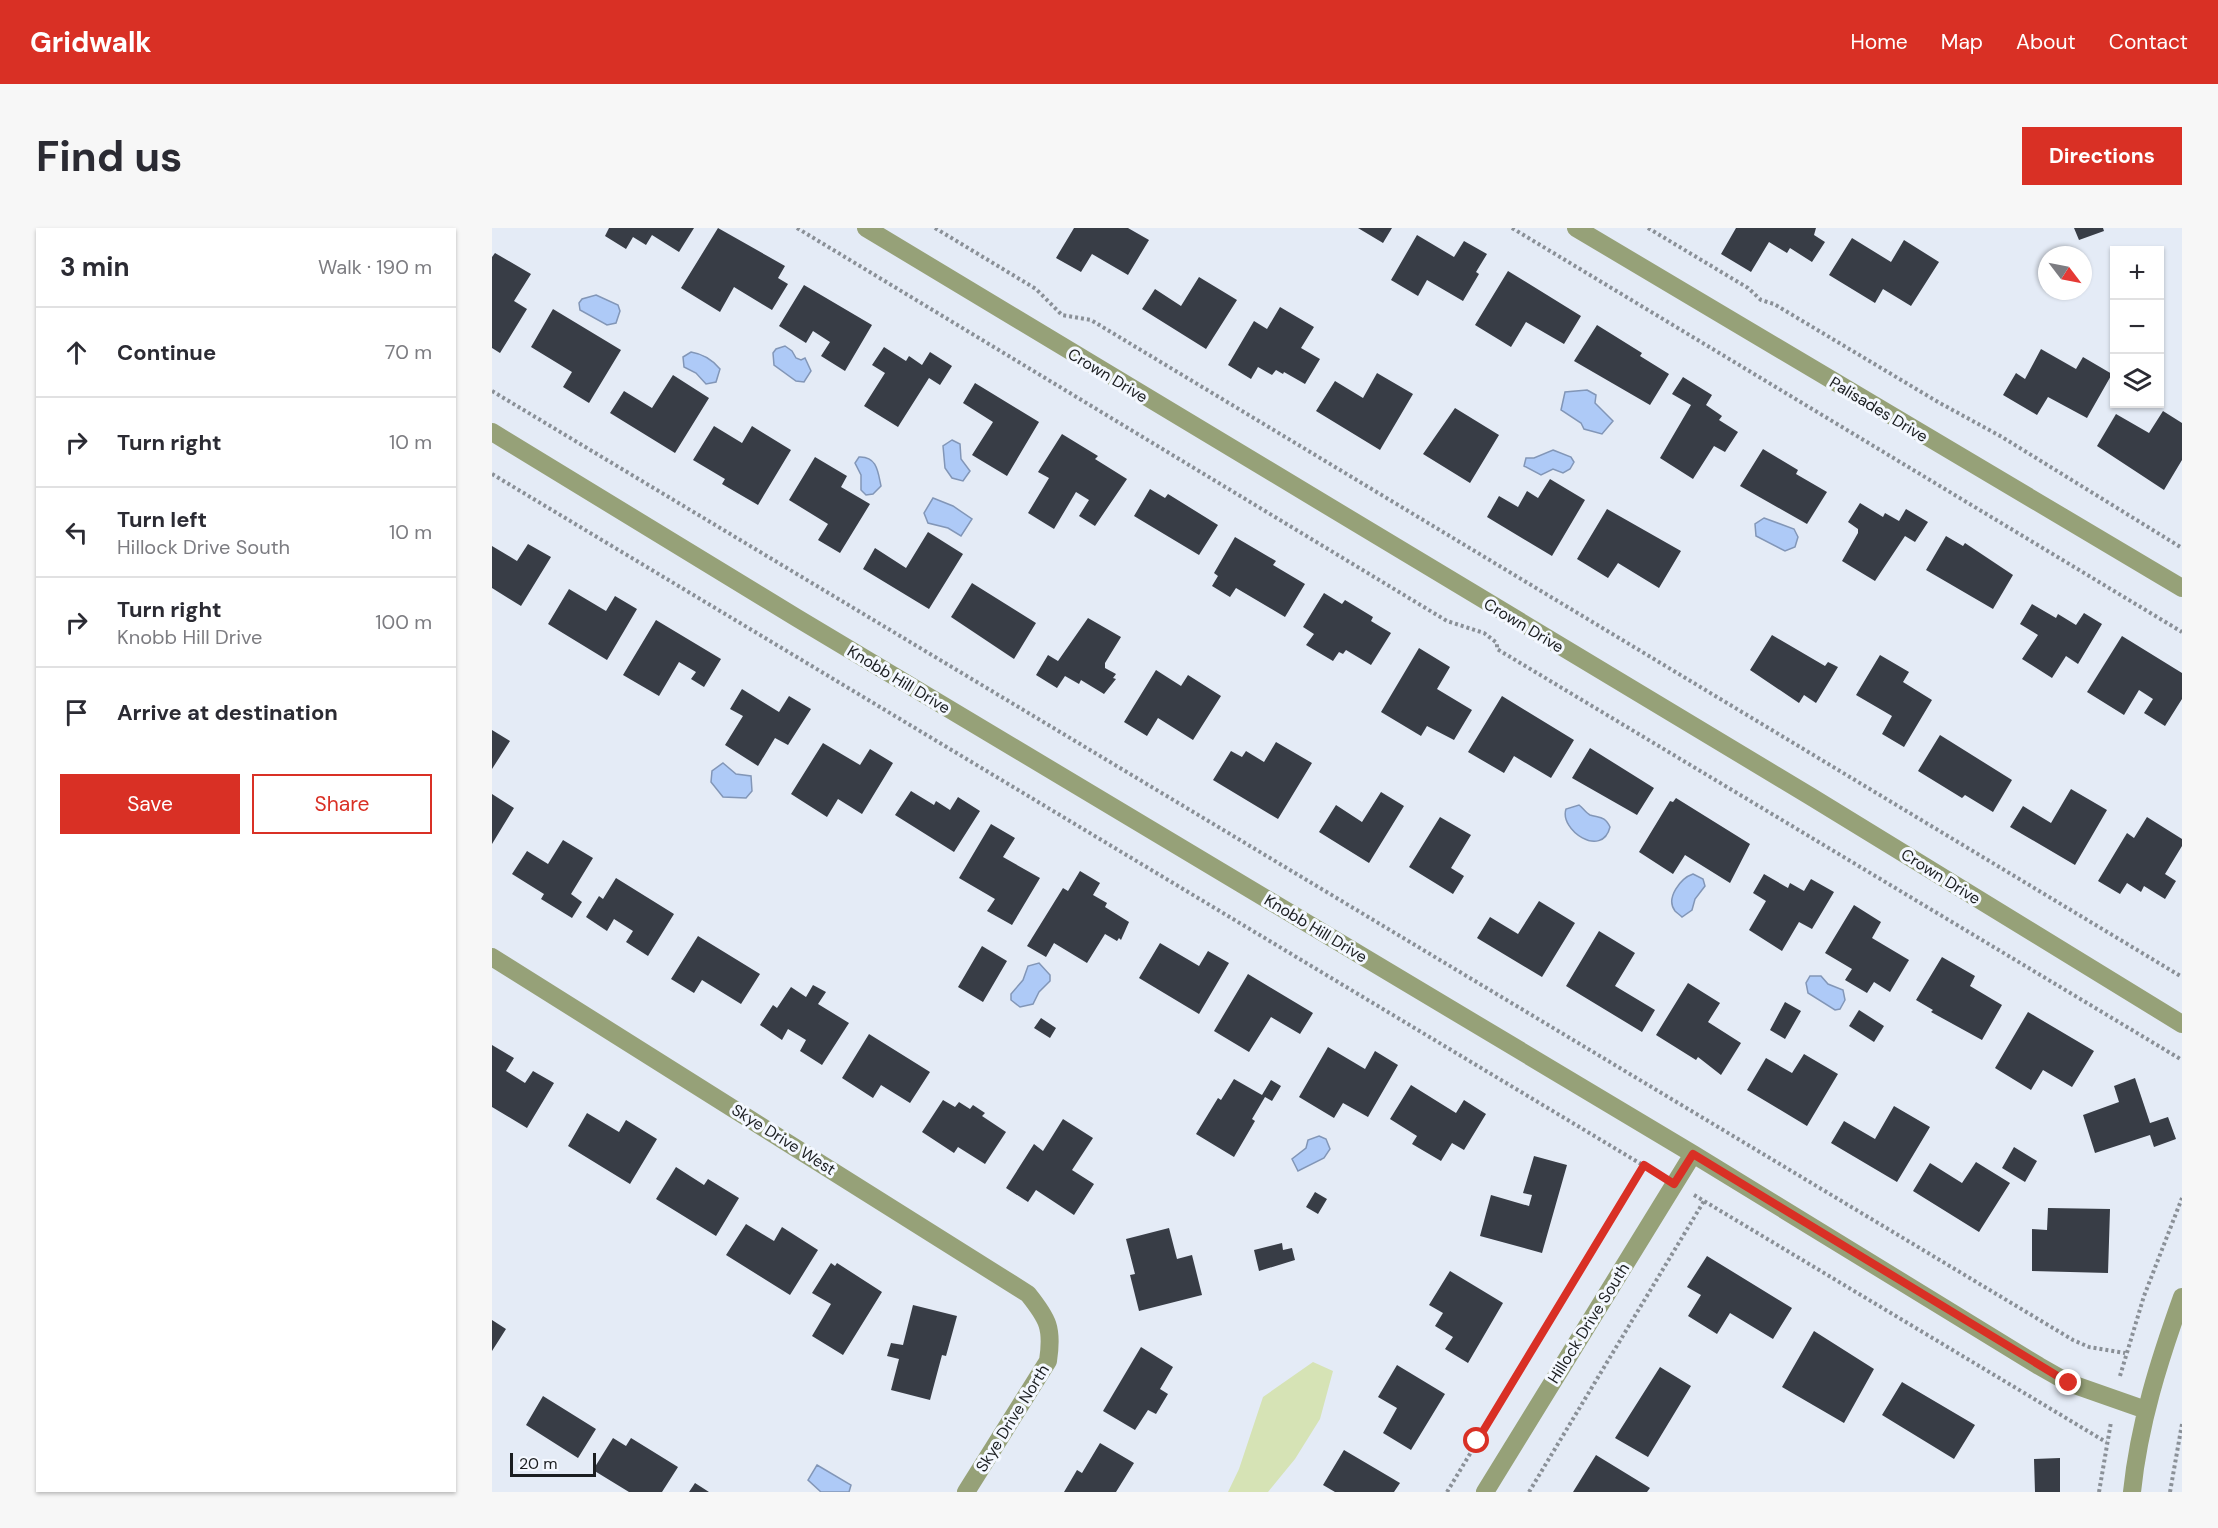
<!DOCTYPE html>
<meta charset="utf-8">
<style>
:root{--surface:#fff;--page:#f7f7f7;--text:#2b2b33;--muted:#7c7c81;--line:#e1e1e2;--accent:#d93025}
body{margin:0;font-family:"DM Sans",sans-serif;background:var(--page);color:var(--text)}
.controls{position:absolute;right:18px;top:18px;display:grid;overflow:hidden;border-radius:0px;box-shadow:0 2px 4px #0004}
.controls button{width:54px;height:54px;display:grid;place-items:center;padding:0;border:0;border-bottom:2px solid var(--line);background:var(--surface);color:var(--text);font:30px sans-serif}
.compass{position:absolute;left:1546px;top:18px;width:54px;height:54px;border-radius:50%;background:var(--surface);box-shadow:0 2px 4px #0004;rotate:122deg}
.scale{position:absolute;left:18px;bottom:15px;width:86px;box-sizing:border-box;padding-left:6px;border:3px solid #1b1e21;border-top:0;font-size:16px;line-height:21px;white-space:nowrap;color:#1b1e21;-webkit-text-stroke:4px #f4f8ff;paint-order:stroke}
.stop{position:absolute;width:18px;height:18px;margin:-14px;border:4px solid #d93025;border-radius:50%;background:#fff}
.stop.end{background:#d93025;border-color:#fff;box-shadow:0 2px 6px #0008}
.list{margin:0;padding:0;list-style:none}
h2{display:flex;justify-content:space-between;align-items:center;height:78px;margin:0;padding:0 24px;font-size:26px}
h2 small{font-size:20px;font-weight:400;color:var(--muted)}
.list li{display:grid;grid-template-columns:39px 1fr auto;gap:18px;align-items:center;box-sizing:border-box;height:90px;padding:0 24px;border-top:2px solid var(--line)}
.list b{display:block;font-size:22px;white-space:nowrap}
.list p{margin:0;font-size:20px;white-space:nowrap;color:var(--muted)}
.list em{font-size:20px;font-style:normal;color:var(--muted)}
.actions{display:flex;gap:12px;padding:18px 24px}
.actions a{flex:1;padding:14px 0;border:2px solid var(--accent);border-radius:0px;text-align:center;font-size:21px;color:var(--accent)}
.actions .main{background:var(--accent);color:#fff}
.icon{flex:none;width:33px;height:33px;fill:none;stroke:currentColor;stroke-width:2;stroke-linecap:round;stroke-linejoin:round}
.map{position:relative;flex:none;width:1690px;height:1264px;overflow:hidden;border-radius:0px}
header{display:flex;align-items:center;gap:36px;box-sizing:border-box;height:84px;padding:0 30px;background:var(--accent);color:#fff}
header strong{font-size:28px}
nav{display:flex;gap:33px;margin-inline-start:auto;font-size:21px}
.intro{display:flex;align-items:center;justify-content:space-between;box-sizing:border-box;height:144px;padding:0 36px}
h1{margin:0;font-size:42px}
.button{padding:15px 27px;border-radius:0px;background:var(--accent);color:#fff;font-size:21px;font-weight:700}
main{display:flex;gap:36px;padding:0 36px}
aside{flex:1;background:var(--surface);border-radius:0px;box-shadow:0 2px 4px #0004}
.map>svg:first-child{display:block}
.green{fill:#d6e3b5}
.water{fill:#aecaf7;stroke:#8296b7;stroke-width:1.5}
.building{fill:#383d46}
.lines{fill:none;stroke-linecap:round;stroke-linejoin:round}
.path{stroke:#8a9097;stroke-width:4;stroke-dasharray:3 3;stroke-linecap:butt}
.street{stroke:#96a178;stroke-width:18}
.route{stroke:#d93025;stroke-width:8}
.labels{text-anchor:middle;stroke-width:6;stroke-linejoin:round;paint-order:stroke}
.street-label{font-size:16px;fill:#1b1e21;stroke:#f4f8ff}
</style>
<header>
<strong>Gridwalk</strong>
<nav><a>Home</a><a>Map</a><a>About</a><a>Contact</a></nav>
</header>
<div class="intro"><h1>Find us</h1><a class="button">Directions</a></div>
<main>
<aside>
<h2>3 min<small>Walk · 190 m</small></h2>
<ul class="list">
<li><svg class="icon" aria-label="ahead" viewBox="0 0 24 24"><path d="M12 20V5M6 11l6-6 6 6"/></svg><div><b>Continue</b></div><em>70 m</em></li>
<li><svg class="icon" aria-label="right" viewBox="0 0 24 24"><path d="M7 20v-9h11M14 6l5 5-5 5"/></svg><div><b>Turn right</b></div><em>10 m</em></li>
<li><svg class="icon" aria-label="left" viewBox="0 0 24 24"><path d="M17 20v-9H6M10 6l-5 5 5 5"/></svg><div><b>Turn left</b><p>Hillock Drive South</p></div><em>10 m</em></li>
<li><svg class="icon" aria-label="right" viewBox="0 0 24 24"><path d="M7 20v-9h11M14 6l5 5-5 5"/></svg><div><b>Turn right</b><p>Knobb Hill Drive</p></div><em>100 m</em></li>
<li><svg class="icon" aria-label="arrive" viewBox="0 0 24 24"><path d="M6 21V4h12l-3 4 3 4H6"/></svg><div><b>Arrive at destination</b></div></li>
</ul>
<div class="actions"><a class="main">Save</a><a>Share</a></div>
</aside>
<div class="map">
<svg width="1690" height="1264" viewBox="0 0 1690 1264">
<rect width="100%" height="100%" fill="#e4ebf6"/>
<!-- green -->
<path class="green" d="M821,1134L841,1143L828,1191L803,1231L776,1264H736L747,1241L771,1169Z"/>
<!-- water -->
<path class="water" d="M104,67L126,77L128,83L124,95L115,97L88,82L87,75L90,71Z
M293,118L300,123L304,130L309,132L313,130L319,143L312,154L304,153L282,137L281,125L284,121Z
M199,124C211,126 220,131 228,141L224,154L214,156L204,145L192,139L191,129Z
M1095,162L1104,167L1103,175L1121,193L1110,206L1092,201L1089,195L1069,182L1073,164Z
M460,212L468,216L469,231L478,243L471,253L460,250L453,240L451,218Z
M1061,222L1079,229L1082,234L1078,241L1071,245L1061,241L1049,247L1032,238L1034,230H1042Z
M367,229C385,228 386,244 389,258L381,266L374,267L369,262V247L363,235Z
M441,270L461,278L480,291L469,308L456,300L436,295L432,285Z
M1272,290L1302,301L1306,309L1303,319L1293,323L1264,308L1263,296Z
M231,535L244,546L259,548L260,563L254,570L231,569L219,554L220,543Z
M1087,577C1091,580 1094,585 1098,587C1108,590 1113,588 1118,599C1110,631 1067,602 1074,581Z
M1201,646L1211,651L1213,658L1203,671L1200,682L1190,689C1188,687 1185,685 1183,683C1173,670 1189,650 1201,646Z
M547,735L558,747V753L547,764L541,776L528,779L519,772V766L531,752L536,738Z
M1318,748H1329L1336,756L1351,762L1353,772L1348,781L1343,782L1316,765L1314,755Z
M827,908L834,911L838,921L832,930L806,943L800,931L814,920L816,912Z
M325,1237L359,1257L357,1264H329L316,1252Z"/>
<!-- building -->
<path class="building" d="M117,0H202L187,24L160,7L154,17L141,9L134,21L113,8Z
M226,0L293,38L286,50L296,56L280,82L242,59L228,84L189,60Z
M582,0H636L657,12L636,47L600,26L589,44L564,30Z
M866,0H900L891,15Z
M1244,0H1324L1322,7L1333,14L1320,34L1298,20L1295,25L1277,14L1259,44L1229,26Z
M1582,0H1611L1612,3L1587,12Z
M925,7L962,29L972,13L995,26L984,44L987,46L971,73L935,52L926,68L899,52Z
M1360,10L1399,34L1412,12L1447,34L1419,78L1391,61L1383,75L1337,47Z
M3,25L39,46L22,73L35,81L8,125L0,120V29Z
M1016,43L1089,88L1072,116L1034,94L1019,119L983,97Z
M707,49L745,72L714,121L650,81L663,61L689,78Z
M312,57L380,97L353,143L329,128L338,114L321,103L314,115L287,98Z
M788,79L822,99L809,120L828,131L813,156L792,144L791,146L784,142L780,147L766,139L759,151L736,137L762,93L775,101Z
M61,81L129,122L97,175L71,159L80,144L39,119Z
M1105,97L1150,125L1148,128L1177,146L1158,177L1082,133Z
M392,119L414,133L417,128L430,137L438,124L460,138L448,157L437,150L406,199L372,178L393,145L380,137Z
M1549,121L1584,141L1591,129L1620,146L1595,190L1556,169L1545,187L1511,167L1524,145L1533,151Z
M885,145L921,166L888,222L824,183L843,153L871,170Z
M181,147L217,170L183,225L118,185L132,163L160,180Z
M1191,149L1220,167L1214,177L1230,188L1227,192L1246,204L1233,224L1222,218L1201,251L1168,230L1199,177L1180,166Z
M483,155L547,194L515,248L480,227L501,194L471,175Z
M963,180L1007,207L978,255L931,226Z
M1671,183L1690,195V232L1672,262L1605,218L1624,186L1657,205Z
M222,198L250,215L260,198L299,222L266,277L230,256L233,251L201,232Z
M570,206L606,228L603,231L635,251L603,298L587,288L597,272L584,264L562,301L536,285L557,250L546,244Z
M1271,221L1306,242L1304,246L1335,264L1315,296L1248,258Z
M323,229L355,248L349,259L378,276L348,325L326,312L336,296L297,272Z
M1058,251L1093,272L1060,328L995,289L1007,268L1026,279L1035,263L1046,270Z
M658,261L673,270L676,266L726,297L707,327L642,288Z
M1368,275L1391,289L1393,285L1407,293L1414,281L1436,294L1423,314L1413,308L1383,353L1350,333L1366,305V301L1356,294Z
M1115,281L1189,323L1167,360L1126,335L1116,350L1085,331Z
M436,304L471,326L437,381L371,341L383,320L414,340Z
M1454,308L1471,318L1473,315L1521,347L1501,381L1434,342Z
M743,309L784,333L781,337L813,356L793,389L744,360L738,369L720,358L726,348L722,345Z
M36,316L59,329L29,378L0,360V318L25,333Z
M480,355L544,395L522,431L459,389Z
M77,361L114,383L123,368L145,381L115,432L56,396Z
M832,365L850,376L853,372L881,389L879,393L899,405L879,437L854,422L851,426L847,424L841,433L814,417L822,406L811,399Z
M1540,376L1564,390L1566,386L1584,397L1592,385L1610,396L1586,436L1574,428L1560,450L1530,431L1546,407L1528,396Z
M596,390L629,409L613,435V440L624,446L621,450L624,451L612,466L589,452L587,456L573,448L565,460L544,447L556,427L566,433Z
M164,392L229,431L212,459L199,451L204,444L187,434L167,468L131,447Z
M1280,407L1333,438L1336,434L1346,439L1324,475L1312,467L1307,475L1258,442Z
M1630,408L1690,445V471L1673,498L1652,485L1661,471L1647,462L1632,487L1595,464Z
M927,420L958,439L945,461L980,482L962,512L935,498L929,508L889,484Z
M1388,427L1417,444L1411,454L1440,472L1412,519L1390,506L1400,488L1364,467Z
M664,442L689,458L696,447L729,468L701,512L666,490L655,508L632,494Z
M250,461L287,484L297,468L319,481L296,517L283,510L266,538L233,517L251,488L238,481Z
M1010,468L1082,512L1059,550L1022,528L1012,545L976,524Z
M0,502L18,513L0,541Z
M1448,507L1520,552L1501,584L1473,567L1470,570L1426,543Z
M784,514L820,535L786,591L721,552L739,523L750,529L754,523L772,534Z
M331,515L368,537L378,521L401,535L370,586L346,571L335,589L299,566Z
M1098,520L1162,560L1145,587L1080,550Z
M1579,561L1615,582L1583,637L1518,599L1531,578L1559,595Z
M419,563L442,577L444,573L458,582L466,569L488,583L462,624L403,587Z
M889,564L912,578L877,635L827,604L844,577L870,594Z
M0,566L22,580L0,616Z
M1184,570L1258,616L1238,655L1193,627L1181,646L1147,624L1178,573L1181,574Z
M948,589L979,607L959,640L972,648L961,666L917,639Z
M1655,589L1690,611V618L1673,646L1684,653L1673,671L1652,658L1649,664L1635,655L1628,666L1606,653L1635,605L1642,610Z
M499,596L523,610L511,629L548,650L520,697L495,683L503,671L467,650Z
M71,612L101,630L79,666L90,674L80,690L49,671L52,666L20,646L35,623L56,636Z
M588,643L608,655L601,667L615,675L613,679L637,694L629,712L627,710L625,713L613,706L595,735L562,715L554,729L535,718L571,660L576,663Z
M1272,646L1296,660L1298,655L1312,663L1319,651L1342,664L1320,701L1307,694L1290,723L1257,702L1274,673L1261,665Z
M124,650L182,686L156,728L134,714L141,703L122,691L115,703L94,689L107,668L111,671Z
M1047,673L1083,695L1050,749L985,710L998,689L1026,706Z
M1362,677L1389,694L1380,710L1417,732L1398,764L1382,754L1375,765L1353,752L1360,741L1333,725Z
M1107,703L1143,725L1123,758L1163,782L1150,804L1074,758Z
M206,708L268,746L249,776L210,752L202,765L179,751Z
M668,715L707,738L716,723L737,735L707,786L647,750Z
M490,718L515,733L491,774L466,759Z
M1450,729L1483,748L1478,758L1510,777L1490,812L1439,784L1441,782L1424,772Z
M756,746L821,785L808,806L779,789L757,824L722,803Z
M1196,755L1228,775L1216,794L1249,815L1229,847L1206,829L1204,832L1164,807Z
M321,757L334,764L326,776L357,795L330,837L308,823L314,812L296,801L290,812L268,797L281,777L285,780L299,759L314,769Z
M1293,774L1309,783L1293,811L1278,802Z
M1367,782L1392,798L1382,814L1357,798Z
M1536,784L1602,823L1580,859L1551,842L1539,862L1503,840Z
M549,790L564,800L558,810L542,800Z
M377,806L438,844L418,875L389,857L381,870L350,850Z
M0,817L22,830L14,843L33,855L41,843L62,855L35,900L0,879Z
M836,819L873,841L883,823L906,837L876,889L851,875L842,890L807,869Z
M1312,826L1346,846L1315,898L1255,862L1274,830L1300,845Z
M1643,850L1658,895L1676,889L1684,911L1662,919L1658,907L1603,925L1591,887L1627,874L1622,858Z
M742,851L770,867L779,852L789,858L780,873L773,869L760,891L763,893L742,929L704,906L726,870L729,872Z
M919,857L964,885L972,872L994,886L972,922L960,915L949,933L920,916L925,908L898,891Z
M451,872L463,879L467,874L478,881L481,877L493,885L490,888L514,904L493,936L466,919L462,925L430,904Z
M1402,878L1438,899L1405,954L1339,915L1352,893L1383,911Z
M95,885L127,904L134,892L165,911L138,956L76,918Z
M571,891L601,910L580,942L602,956L582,987L544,962L536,974L514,960L542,916L551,923Z
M1522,919L1545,933L1533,954L1510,940Z
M1042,928L1075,937L1050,1025L988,1008L999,967L1037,978L1040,967L1031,965Z
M1484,934L1518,955L1487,1004L1421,963L1438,935L1470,955Z
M184,939L212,957L216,951L247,970L224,1008L164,971Z
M823,964L835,971L826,986L814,979Z
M1556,980L1618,981L1616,1045L1540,1043V1001L1555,1002Z
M254,996L282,1013L290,999L326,1022L298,1067L234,1027Z
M677,1000L685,1031L700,1027L710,1067L647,1083L638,1047L643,1046L634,1011Z
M790,1015L791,1022L800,1020L803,1032L767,1043L762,1022Z
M1215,1028L1300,1080L1281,1111L1238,1085L1225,1106L1196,1088L1209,1067L1195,1059Z
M339,1035L343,1038L345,1035L390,1064L351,1127L320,1108L339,1076L320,1065Z
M958,1043L1011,1075L976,1135L953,1121L961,1109L943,1098L951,1085L937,1077Z
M421,1077L465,1088L454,1128L450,1127L438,1172L399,1162L407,1131L395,1128L399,1115L411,1117Z
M0,1092L14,1101L0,1123Z
M1322,1103L1382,1141L1352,1195L1290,1159Z
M649,1119L681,1139L668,1161L676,1166L664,1186L656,1182L643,1202L611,1183Z
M905,1137L953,1166L919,1222L891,1205L905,1180L886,1169Z
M1168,1139L1199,1158L1156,1229L1123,1210Z
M1410,1154L1483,1197L1462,1231L1390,1187Z
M51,1168L104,1201L86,1230L34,1197Z
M121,1210L134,1218L139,1210L186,1239L170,1264H137L101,1242Z
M608,1215L642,1235L624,1264H572L585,1242L590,1245Z
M852,1222L908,1255L902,1264H843L831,1257Z
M1104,1227L1158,1260L1155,1264H1081Z
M1568,1230V1264H1543L1542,1231Z
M203,1255L217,1264H197Z"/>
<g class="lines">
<!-- path -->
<path class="path" d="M305,0L955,393L992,405L1005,415V421L1690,832
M443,0L544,61L570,87L599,92L1690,749
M1020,0L1690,404
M1156,0L1256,60L1269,72L1282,76L1446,174L1510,209L1690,320
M0,163L1581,1112L1597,1119L1633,1125
M0,246L1164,945
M1202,967L1614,1214
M1628,1148L1652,1068L1690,970
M955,1264L1152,937
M1037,1264L1212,973
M1607,1264L1619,1194
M1678,1264L1690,1196"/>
<!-- street -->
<path class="street" d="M374,0L1318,568L1690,796
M1084,0L1690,360
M0,204L305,390L1201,926L1547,1138L1577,1155L1654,1182
M0,729L536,1066C556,1091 561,1100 556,1133L474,1264
M993,1264L1201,926
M1640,1264C1647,1196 1667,1133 1690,1069"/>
</g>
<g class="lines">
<!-- route -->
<path class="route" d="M985,1213L1152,937L1182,956L1201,926L1577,1155"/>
</g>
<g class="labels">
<!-- street labels -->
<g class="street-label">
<text transform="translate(616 147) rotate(31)" y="6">Crown Drive</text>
<text transform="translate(1387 181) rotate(31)" y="6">Palisades Drive</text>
<text transform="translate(1032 397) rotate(31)" y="6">Crown Drive</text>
<text transform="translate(407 451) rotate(31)" y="6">Knobb Hill Drive</text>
<text transform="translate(1449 648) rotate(32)" y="6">Crown Drive</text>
<text transform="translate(824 700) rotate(31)" y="6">Knobb Hill Drive</text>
<text transform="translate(292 911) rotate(32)" y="6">Skye Drive West</text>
<text transform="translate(1096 1095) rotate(-58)" y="6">Hillock Drive South</text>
<text transform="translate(520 1190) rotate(-58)" y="6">Skye Drive North</text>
</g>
</g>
</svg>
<div class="controls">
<button>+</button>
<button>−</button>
<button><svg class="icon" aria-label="layers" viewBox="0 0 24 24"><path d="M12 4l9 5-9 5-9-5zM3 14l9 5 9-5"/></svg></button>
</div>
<svg class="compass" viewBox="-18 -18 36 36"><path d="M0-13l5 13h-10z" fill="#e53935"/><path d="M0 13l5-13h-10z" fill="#7c7c81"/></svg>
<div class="scale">20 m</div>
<div class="stop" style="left:985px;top:1213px"></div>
<div class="stop end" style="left:1577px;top:1155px"></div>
</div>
</main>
